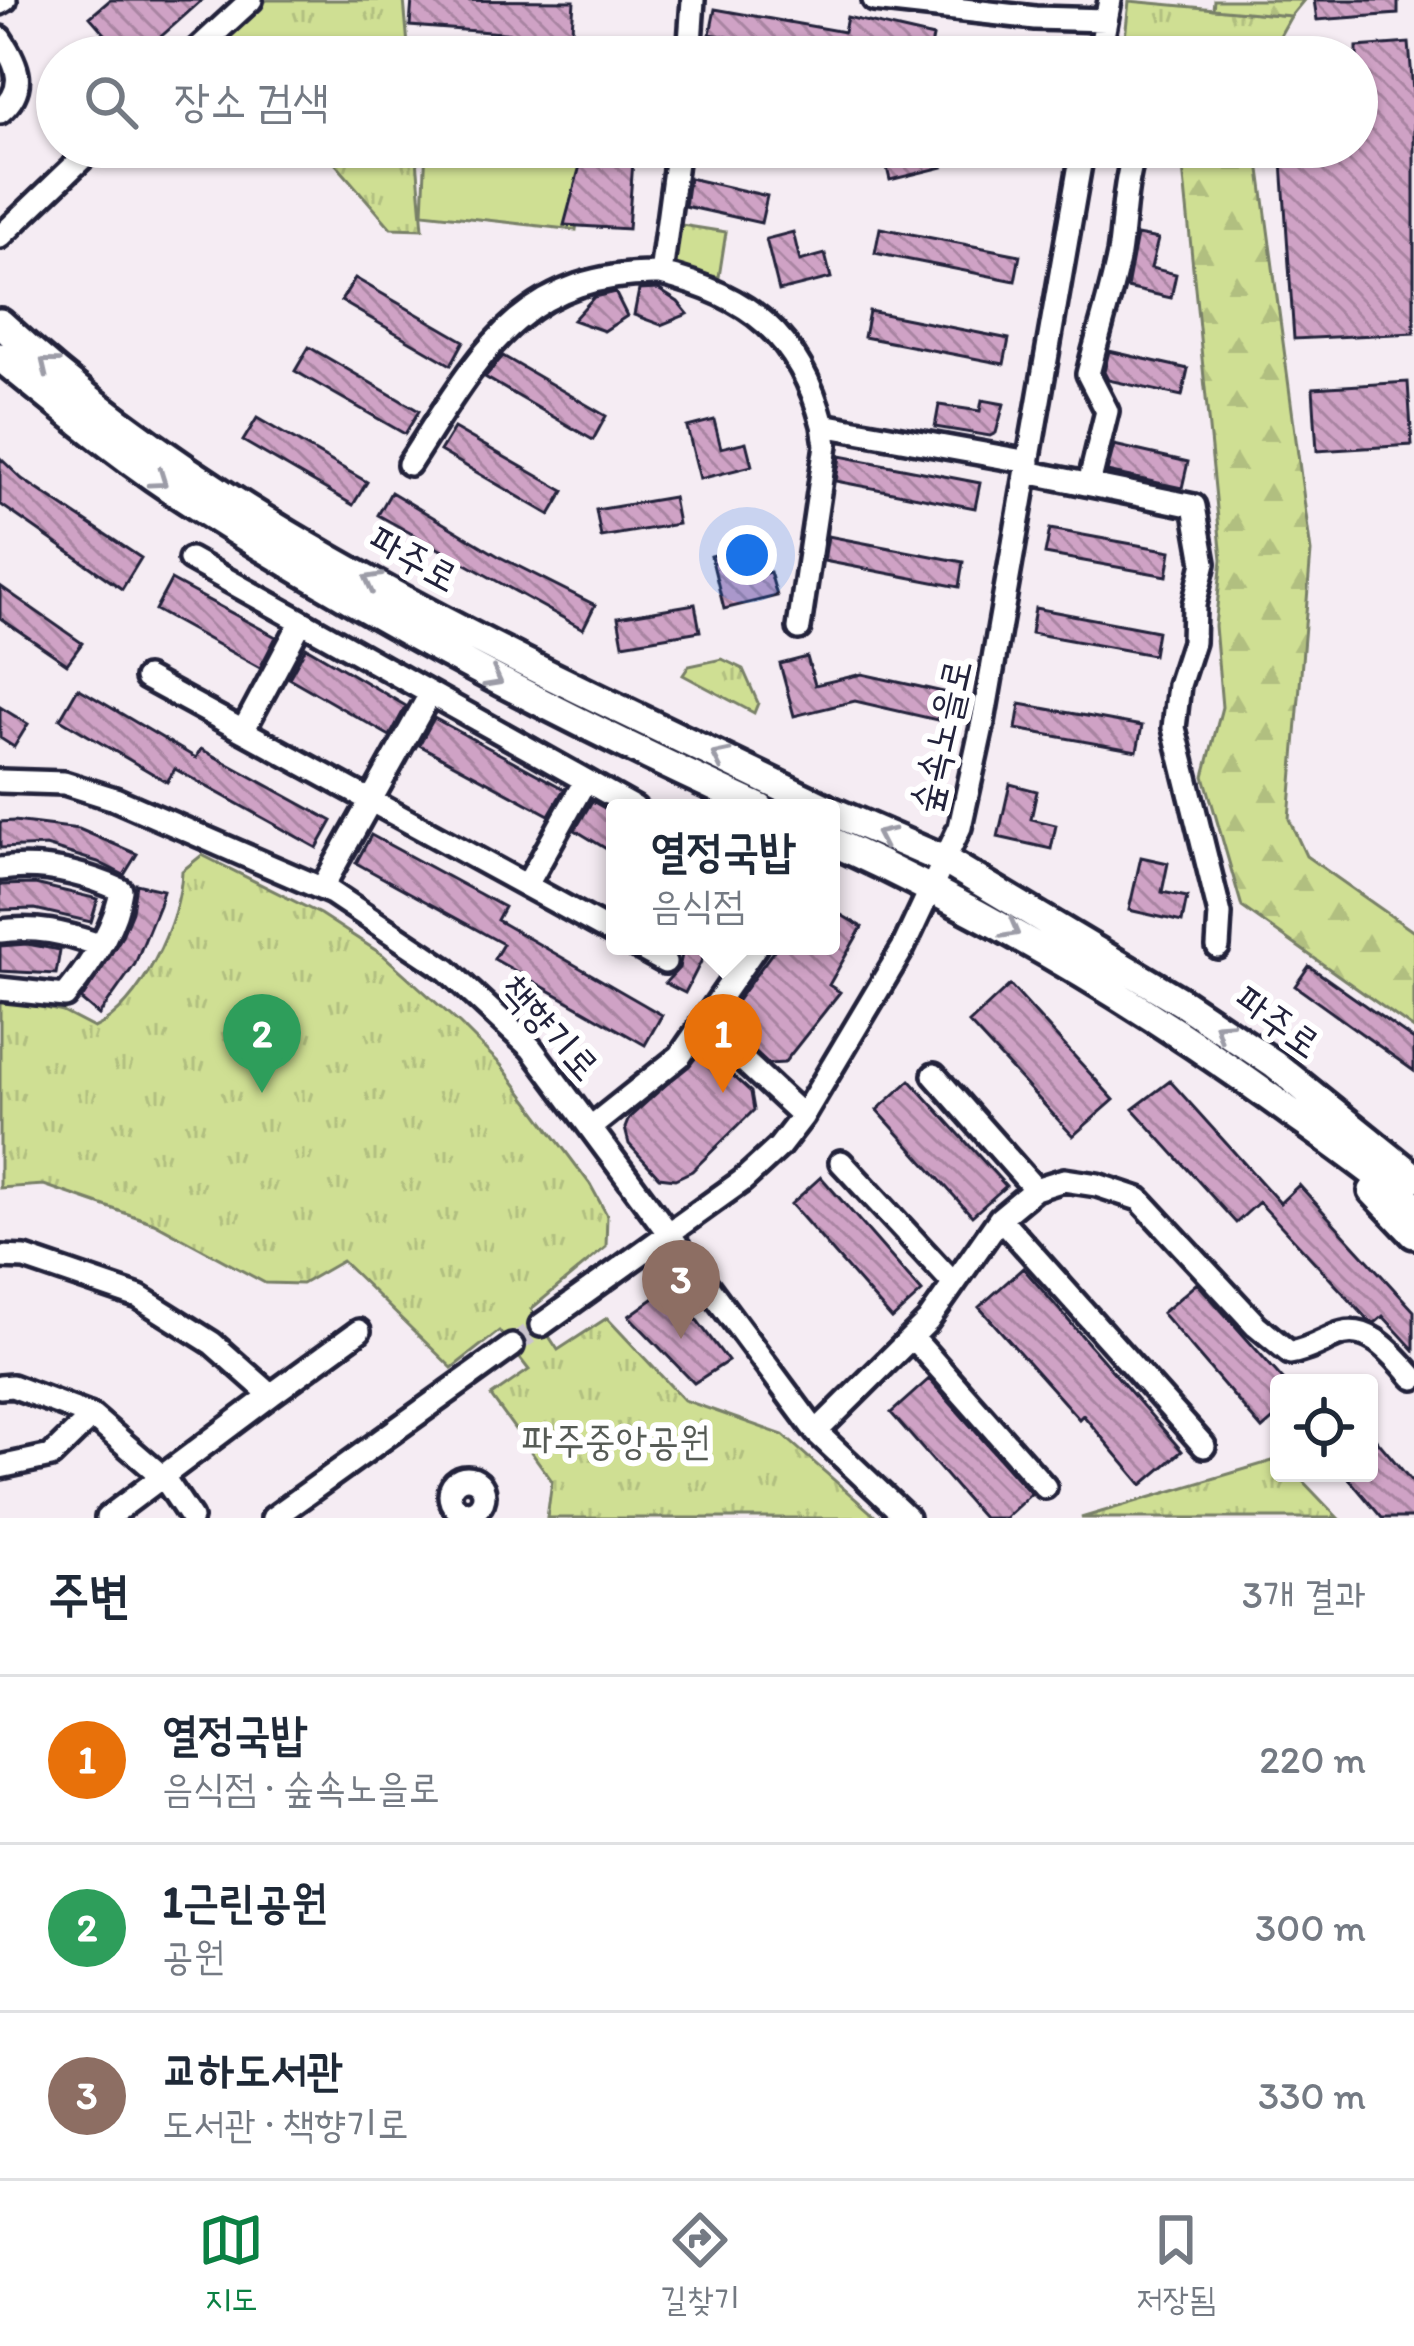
<!DOCTYPE html>
<html lang="ko">
<meta charset="utf-8">
<style>
:root{--surface:#fff;--page:#f2f2f3;--text:#1f2937;--muted:#747a83;--line:#e0e1e3;--accent:#0b8043}
body{margin:0;font-family:Itim,"Poor Story",sans-serif;background:var(--page);color:var(--text)}
.controls{position:absolute;right:36px;bottom:36px;display:grid;overflow:hidden;border-radius:12px;box-shadow:0 3px 9px #0004}
.controls button{width:108px;height:108px;display:grid;place-items:center;padding:0;border:0;border-bottom:3px solid var(--line);background:var(--surface);color:var(--text);font:60px sans-serif}
.you{position:absolute;left:747px;top:555px;width:42px;height:42px;margin:-30px;border:9px solid #fff;border-radius:50%;background:#1a73e8;box-shadow:0 0 0 18px #1a73e833}
.badge{display:grid;place-items:center;width:78px;height:78px;border-radius:50%;background:var(--accent);color:#fff;font-size:39px;font-weight:700}
.pin{position:absolute;translate:-50% -99px;filter:drop-shadow(0 3px 6px #0008)}
.pin::after{content:'';position:absolute;top:63px;width:42px;height:36px;background:inherit;clip-path:polygon(0 0,100% 0,50% 100%)}
.popup{position:absolute;left:606px;top:799px;width:234px;height:156px;box-sizing:border-box;display:grid;place-content:center;border-radius:12px;background:var(--surface);filter:drop-shadow(0 3px 9px #0005);font-size:39px;white-space:nowrap;color:var(--muted)}
.popup b{font-size:45px;color:var(--text)}
.popup::after{content:'';position:absolute;left:50%;top:100%;margin-left:-24px;border:24px solid transparent;border-top-color:var(--surface)}
.list{margin:0;padding:0;list-style:none}
h2{display:flex;justify-content:space-between;align-items:center;height:156px;margin:0;padding:0 48px;font-size:51px}
h2 small{font-size:39px;font-weight:400;color:var(--muted)}
.list li{display:grid;grid-template-columns:78px 1fr auto;gap:36px;align-items:center;box-sizing:border-box;height:168px;padding:0 48px;border-top:3px solid var(--line)}
.list b{display:block;font-size:45px;white-space:nowrap}
.list p{margin:0;font-size:39px;white-space:nowrap;color:var(--muted)}
.list em{font-size:39px;font-style:normal;color:var(--muted)}
.icon{flex:none;width:66px;height:66px;fill:none;stroke:currentColor;stroke-width:2;stroke-linecap:round;stroke-linejoin:round}
.map{position:relative;flex:none;width:1414px;height:1518px;overflow:hidden}
.search{position:absolute;background:var(--surface);box-shadow:0 3px 9px #0004;left:36px;right:36px;top:36px;height:132px;display:flex;align-items:center;gap:30px;box-sizing:border-box;padding:0 42px;border-radius:66px;color:var(--muted);font-size:45px}
.sheet{height:660px;background:var(--surface)}
nav{display:flex;justify-content:space-around;align-items:center;box-sizing:border-box;height:168px;border-top:3px solid var(--line);background:var(--surface);font-size:33px;color:var(--muted)}
nav a{display:grid;justify-items:center;gap:6px}
nav .on{color:var(--accent)}
.map>svg:first-child{display:block}
.grass{fill:url(#grass-tufts);stroke:#788067;stroke-width:3}
.forest{fill:url(#forest-firs);stroke:#788067;stroke-width:3}
.pitch{fill:#cfdf93;stroke:#788067;stroke-width:3}
.building{fill:url(#building-back-hatch);stroke:#22223b;stroke-width:3}
.lines{fill:none;stroke-linecap:round;stroke-linejoin:round}
.minor-tunnel{stroke:#cbc4ce;stroke-width:21;stroke-dasharray:21 10;stroke-linecap:butt}
.minor-casing{stroke:#22223b;stroke-width:30}
.major-casing{stroke:#22223b;stroke-width:36}
.minor{stroke:#fff;stroke-width:21}
.major{stroke:#fff;stroke-width:27}
.oneway{stroke:#9c9ca7}
.labels{text-anchor:middle;stroke-width:12;stroke-linejoin:round;paint-order:stroke}
.street-label{font-size:39px;fill:#22223b;stroke:#fff}
.park-label{font-size:39px;fill:#565b55;stroke:#fff}
</style>
<div class="map">
<svg width="1414" height="1518" viewBox="0 0 1414 1518">
<defs>
<pattern id="grass-tufts" width="24" height="20" patternUnits="userSpaceOnUse" patternTransform="scale(3)"><rect width="24" height="20" fill="#cfdf93"/><path d="M3 7l-1-3M5 7V3M7 7l1-3M15 17l-1-3M17 17v-4M19 17l1-3" fill="none" stroke="#b1bf80"/></pattern>
<pattern id="forest-firs" width="22" height="20" patternUnits="userSpaceOnUse" patternTransform="scale(3)"><rect width="22" height="20" fill="#cfdf93"/><path d="M5 1l3.5 6h-7zM16 11l3.5 6h-7z" fill="#b1bf80"/></pattern>
<pattern id="building-back-hatch" width="6" height="6" patternUnits="userSpaceOnUse" patternTransform="scale(3)"><rect width="6" height="6" fill="#cfa2c5"/><path d="M-1 5l2 2M0 0l6 6M5-1l2 2" fill="none" stroke="#a884a1"/></pattern>
</defs>
<rect width="100%" height="100%" fill="#f5ecf3"/>
<filter id="ink" filterUnits="userSpaceOnUse"><feTurbulence type="fractalNoise" baseFrequency=".00833" numOctaves="2"/><feDisplacementMap in="SourceGraphic" scale="24" xChannelSelector="R" yChannelSelector="G"/><feConvolveMatrix kernelMatrix="1 2 1 2 8 2 1 2 1" color-interpolation-filters="sRGB"/></filter>
<g filter="url(#ink)">
<!-- grass -->
<path class="grass" d="M267,0H404L409,57H242L223,35Z
M1129,1L1291,16L1268,57H1123Z
M321,147H416L423,229L391,228Z
M675,224L726,232L719,277L668,269Z
M722,659L743,669L758,703L754,713L683,675L689,666Z
M202,855L320,914L383,955L460,1024L501,1065L590,1184L607,1215L606,1247L531,1309L558,1350L607,1318L684,1400L783,1435L877,1518H547L552,1481L491,1396L529,1370L499,1331L452,1368L342,1261L302,1284L265,1283L154,1223L44,1185L0,1188V997L63,1012L94,1028C140,1008 181,919 182,871Z
M1279,1459V1473H1295L1338,1518H1081Z"/>
<!-- forest -->
<path class="forest" d="M1214,0H1304L1291,16L1213,9Z
M1181,147H1257L1311,552L1289,819L1306,856L1414,932V1029L1242,907L1204,776L1222,707L1215,626L1222,559Z"/>
<!-- pitch -->
<path class="pitch" d="M426,147H586L576,230L423,213Z"/>
<!-- building -->
<path class="building" d="M110,0H202L138,57H125L90,17Z
M412,0L574,1L570,57H554L555,37L410,26Z
M1314,0H1398V14L1317,20Z
M715,9L844,32L847,17L933,37L929,57H895L835,43L832,56L710,34Z
M1409,43L1414,104V333L1294,339L1281,147H1357V47Z
M585,147H634L628,229L564,225Z
M882,147H938L943,167L890,180Z
M689,178L767,196L761,223L685,206Z
M880,228L1020,255L1015,281L875,253Z
M793,232L800,261L825,254L831,278L779,291L766,239Z
M1137,235L1158,239L1151,268L1176,274L1171,298L1127,288Z
M355,278L464,341L451,365L341,301Z
M658,289L678,302L688,314L661,325L634,315L639,290Z
M615,292L627,316L604,331L573,320L594,297Z
M869,311L1009,339L1004,364L864,337Z
M309,347L419,411L405,434L295,371Z
M1109,351L1188,369L1182,396L1108,380L1104,372Z
M503,356L606,416L593,440L485,377Z
M1408,382L1412,445L1317,451L1313,388Z
M982,400L1004,404L996,433L990,436L935,427L939,405L980,411Z
M257,418L367,482L353,505L243,441Z
M714,420L721,448L746,442L752,466L700,479L687,427Z
M454,428L564,491L550,515L440,451Z
M1114,445L1188,462L1182,488L1107,472Z
M840,456L980,483L975,508L836,481Z
M0,458L22,479L141,558L122,589L0,504Z
M391,492L500,557L595,605L583,629L378,515Z
M673,497L678,524L601,537L596,510Z
M1050,529L1171,551L1167,576L1045,554Z
M828,536L963,562L959,587L824,561Z
M738,549L745,578L770,572L777,596L724,609L711,556Z
M171,580L276,637L260,668L155,610Z
M0,586L82,643L67,664L0,618Z
M695,604L700,631L623,644L618,617Z
M1035,608L1157,631L1153,655L1031,633Z
M306,647L406,706L390,736L289,678Z
M807,657L815,685L862,674L943,692L937,720L855,701L794,716L780,664Z
M78,688L196,758L201,749L332,821L317,848L175,769L167,782L60,719Z
M1020,704L1142,726L1137,751L1016,729Z
M0,707L28,724L14,747L0,738Z
M434,718L564,789L549,815L419,745Z
M1010,784L1037,791L1031,819L1056,825L1051,849L998,837Z
M592,801L615,814V854L575,830Z
M14,821L79,829L137,854L124,875L98,862L46,846L0,848V822Z
M371,835L504,907L497,920L662,1015L645,1045L494,959L503,944L356,863Z
M1141,857L1168,863L1162,892L1187,897L1182,922L1129,910Z
M35,884L98,899L91,922L35,909L0,910V885Z
M136,884L163,890L159,905L135,964L99,1015L81,1000L121,938L132,911Z
M831,909L862,927L829,985L840,992L784,1063L769,1064L729,1027L727,1014L777,946H831Z
M27,944L60,950L56,974L0,971V946Z
M684,946H709L685,993L665,983L679,968Z
M1309,966L1414,1040V1071L1295,986Z
M1010,985L1114,1100L1073,1136L969,1023Z
M710,1055L751,1092L754,1110L692,1171L675,1179L659,1177L629,1144L625,1128L629,1118L698,1056Z
M910,1080L1006,1186L972,1216L877,1110Z
M1170,1081L1280,1203L1299,1185L1414,1311V1350L1383,1316L1375,1323L1369,1321L1259,1202L1236,1223L1133,1109Z
M821,1177L922,1292L892,1319L791,1204Z
M1023,1268L1182,1451L1142,1485L1083,1415L1079,1419L979,1307Z
M1197,1283L1286,1383H1279V1414L1262,1429L1162,1313Z
M671,1286L728,1361L694,1383L629,1316Z
M929,1379L1031,1494L1005,1518H983L891,1413Z
M1369,1431L1414,1484V1518H1382L1344,1473H1369Z"/>
<g class="lines">
<!-- minor-tunnel -->
<path class="minor-tunnel" d="M512,1346L541,1325"/>
<!-- minor casing -->
<g class="minor-casing">
<path id="minor" d="M874,0L1035,18L1106,20
M0,3L5,0
M0,38C18,65 28,88 0,112
M189,57L251,0
M689,57L693,0
M1099,57L1110,0
M678,147L661,274C749,295 800,336 823,425L1029,462
M0,237L94,147
M409,464C477,359 520,271 661,274
M1027,472L1194,506L1204,563L1194,605L1193,642L1179,685L1174,728L1220,914L1218,947
M1089,484L1107,411L1088,374C1098,334 1111,295 1119,254C1124,223 1123,192 1132,161
M190,559L635,808
M799,628L826,445L823,425
M146,678L615,934
M243,731L301,622
M0,781L64,783L115,799L332,893L447,970L531,1048L816,1432L907,1518
M0,869C42,863 83,873 121,890C116,927 89,967 65,996L0,989
M527,885L585,781
M322,888L429,696
M0,931C36,926 65,933 99,945
M636,946L665,962
M705,1025L803,1116
M934,1075L1035,1189
M591,1127L680,1056L756,946
M841,1162L954,1284
M1000,1218L1204,1446
M0,1257L25,1258L139,1297L212,1343L271,1395L107,1518
M541,1325L742,1181L779,1147L803,1116L903,948L960,827L983,722L1083,147
M912,1337L1045,1487
M0,1387L12,1386L92,1416L164,1478L191,1518
M271,1395L359,1331
M816,1432L928,1321L1000,1218L1035,1189L1064,1180L1097,1185L1139,1199L1256,1325L1290,1353C1308,1350 1319,1343 1335,1336C1369,1321 1394,1356 1414,1378
M0,1467L51,1456L92,1416
M450 1495a17 17 0 1 1 34 0a17 17 0 1 1-34 0Z
M273,1518L512,1346"/>
</g>
<!-- major casing -->
<g class="major-casing">
<path id="major" d="M0,323C232,539 543,670 825,808
M0,357C64,409 127,462 197,506C377,622 566,719 760,808
M831,811L944,860L1183,1003L1274,1064L1414,1177
M831,841C991,914 1139,1002 1282,1106C1326,1138 1372,1170 1414,1205
M1373,1191L1414,1234"/>
</g>
<!-- minor -->
<use href="#minor" class="minor"/>
<!-- major -->
<use href="#major" class="major"/>
</g>
<!-- one-way arrows -->
<defs><path id="oneway-chevron" d="M-2-3.5L2.5 0L-2 3.5" fill="none" stroke-width="1.6" stroke-linecap="round" stroke-linejoin="round" transform="scale(3)"/></defs>
<g class="oneway">
<use href="#oneway-chevron" transform="translate(48 365) rotate(-141)"/>
<use href="#oneway-chevron" transform="translate(159 480) rotate(35)"/>
<use href="#oneway-chevron" transform="translate(372 581) rotate(-152)"/>
<use href="#oneway-chevron" transform="translate(494 679) rotate(28)"/>
<use href="#oneway-chevron" transform="translate(720 757) rotate(-154)"/>
<use href="#oneway-chevron" transform="translate(884 836) rotate(-155)"/>
<use href="#oneway-chevron" transform="translate(1011 930) rotate(29)"/>
<use href="#oneway-chevron" transform="translate(1222 1029) rotate(-146)"/>
</g>
</g>
<g class="labels">
<!-- street labels -->
<g class="street-label">
<text transform="translate(414 558) rotate(28)" y="14">파주로</text>
<text transform="translate(940 736) rotate(-77)" y="14">숲속노을로</text>
<text transform="translate(1278 1021) rotate(35)" y="14">파주로</text>
<text transform="translate(551 1027) rotate(48)" y="14">책향기로</text>
</g>
<!-- park labels -->
<g class="park-label">
<text x="616" y="1454">파주중앙공원</text>
</g>
</g>
</svg>
<div class="controls">
<button><svg class="icon" aria-label="locate" viewBox="0 0 24 24"><circle cx="12" cy="12" r="6"/><path d="M12 2v4M12 18v4M2 12h4M18 12h4"/></svg></button>
</div>
<div class="you"></div>
<div class="pin badge" style="left:723px;top:1093px;background:#e8710a">1</div>
<div class="popup"><b>열정국밥</b>음식점</div>
<div class="pin badge" style="left:262px;top:1093px;background:#2e9e5b">2</div>
<div class="pin badge" style="left:681px;top:1339px;background:#8d6e63">3</div>
<div class="search"><svg class="icon" aria-label="search" viewBox="0 0 24 24"><circle cx="10" cy="10" r="6"/><path d="M15 15l6 6"/></svg>장소 검색</div>
</div>
<section class="sheet">
<h2>주변<small>3개 결과</small></h2>
<ul class="list">
<li><span class="badge" style="background:#e8710a">1</span><div><b>열정국밥</b><p>음식점 · 숲속노을로</p></div><em>220 m</em></li>
<li><span class="badge" style="background:#2e9e5b">2</span><div><b>1근린공원</b><p>공원</p></div><em>300 m</em></li>
<li><span class="badge" style="background:#8d6e63">3</span><div><b>교하도서관</b><p>도서관 · 책향기로</p></div><em>330 m</em></li>
</ul>
</section>
<nav>
<a class="on"><svg class="icon" aria-label="map" viewBox="0 0 24 24"><path d="M3 6l6-2 6 2 6-2v14l-6 2-6-2-6 2zM9 4v14M15 6v14"/></svg>지도</a>
<a><svg class="icon" aria-label="directions" viewBox="0 0 24 24"><path d="M12 3l9 9-9 9-9-9zM9 14v-3h6M13 9l2 2-2 2"/></svg>길찾기</a>
<a><svg class="icon" aria-label="saved" viewBox="0 0 24 24"><path d="M7 4h10v16l-5-4-5 4z"/></svg>저장됨</a>
</nav>
